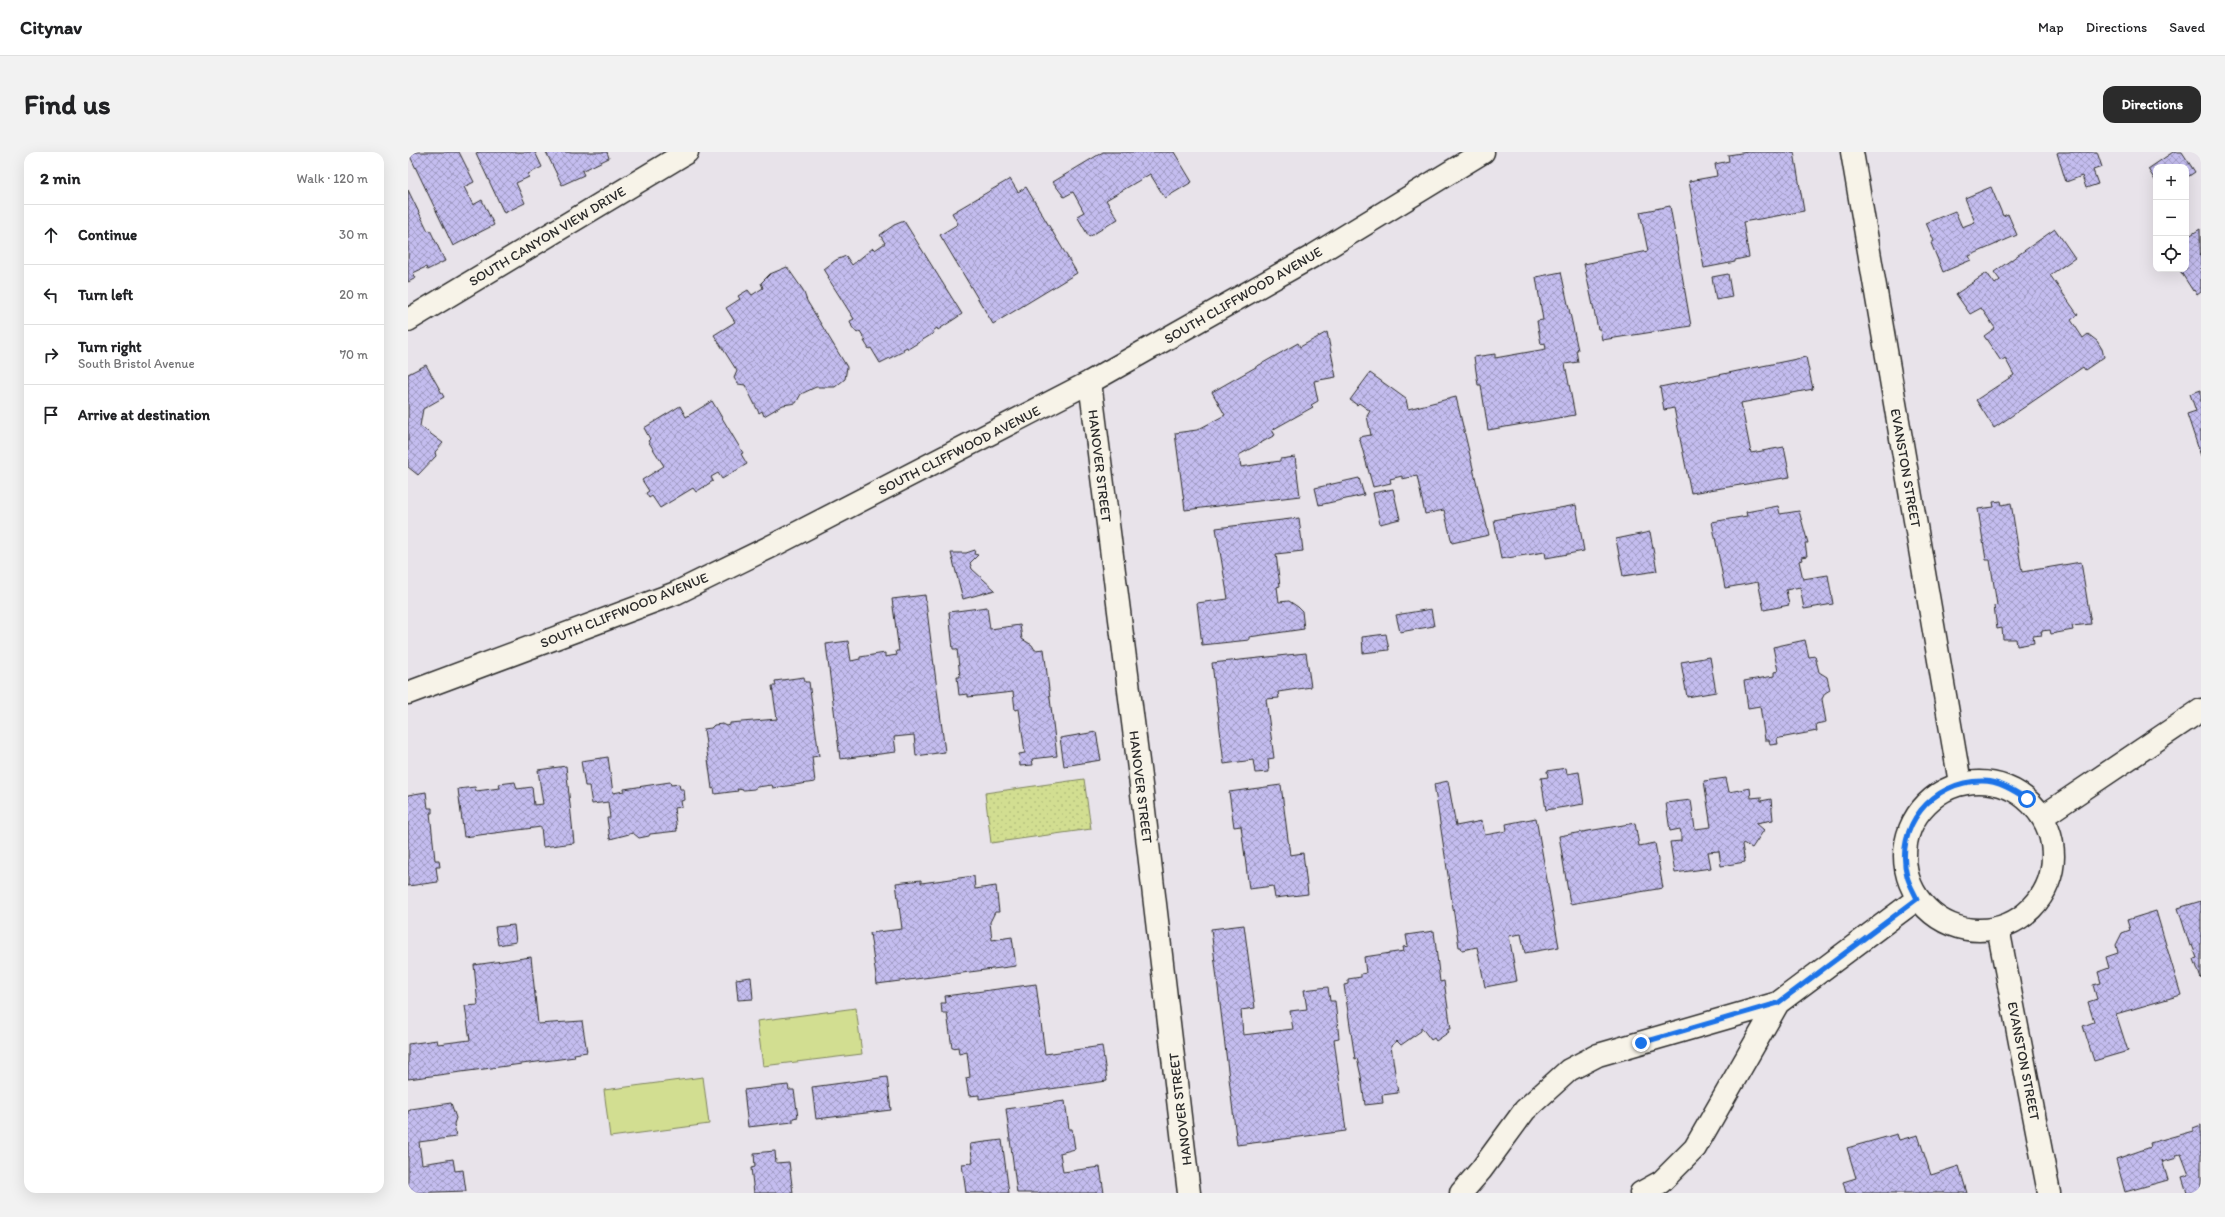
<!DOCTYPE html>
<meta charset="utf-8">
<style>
:root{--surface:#fff;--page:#f2f2f2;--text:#202124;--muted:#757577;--line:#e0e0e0;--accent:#2b2b2b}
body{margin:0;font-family:Itim,sans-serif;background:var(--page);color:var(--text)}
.controls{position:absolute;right:12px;top:12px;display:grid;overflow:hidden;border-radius:8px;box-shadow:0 4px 16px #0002}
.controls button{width:36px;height:36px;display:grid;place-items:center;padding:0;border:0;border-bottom:1px solid var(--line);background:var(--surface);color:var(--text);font:20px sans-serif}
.stop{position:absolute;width:12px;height:12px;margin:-9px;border:3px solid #1a73e8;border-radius:50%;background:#fff}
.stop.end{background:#1a73e8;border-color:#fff;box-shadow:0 1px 4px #0008}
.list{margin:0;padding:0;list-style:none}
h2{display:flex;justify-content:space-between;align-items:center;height:52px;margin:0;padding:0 16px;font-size:17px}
h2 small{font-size:13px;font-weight:400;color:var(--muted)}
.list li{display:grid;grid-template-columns:26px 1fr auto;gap:12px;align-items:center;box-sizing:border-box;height:60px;padding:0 16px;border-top:1px solid var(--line)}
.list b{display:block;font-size:15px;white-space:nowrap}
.list p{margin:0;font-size:13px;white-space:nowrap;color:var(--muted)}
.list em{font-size:13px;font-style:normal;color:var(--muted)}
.icon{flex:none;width:22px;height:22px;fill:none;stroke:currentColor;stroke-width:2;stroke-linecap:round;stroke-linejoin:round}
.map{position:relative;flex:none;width:1793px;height:1041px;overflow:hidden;border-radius:12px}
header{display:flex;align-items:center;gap:24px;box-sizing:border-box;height:56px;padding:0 20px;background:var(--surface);border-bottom:1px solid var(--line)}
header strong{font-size:19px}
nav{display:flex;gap:22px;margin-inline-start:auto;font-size:14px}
.intro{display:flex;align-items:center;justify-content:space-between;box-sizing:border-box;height:96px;padding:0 24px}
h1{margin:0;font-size:28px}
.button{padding:10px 18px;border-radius:12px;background:var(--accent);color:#fff;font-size:14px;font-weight:700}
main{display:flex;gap:24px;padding:0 24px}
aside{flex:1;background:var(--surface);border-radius:12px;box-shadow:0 4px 16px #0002}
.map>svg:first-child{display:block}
.park{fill:url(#park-dots);stroke:#7e845e}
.pitch{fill:#d2de91;stroke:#7e845e}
.building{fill:url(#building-cross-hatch);stroke:#2b2b2b}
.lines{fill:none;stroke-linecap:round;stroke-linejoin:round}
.minor-casing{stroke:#2b2b2b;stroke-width:25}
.minor{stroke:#f7f3e8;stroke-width:22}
.route{stroke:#1a73e8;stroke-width:5}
.labels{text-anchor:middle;stroke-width:3.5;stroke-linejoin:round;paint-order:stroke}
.street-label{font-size:14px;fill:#2b2b2b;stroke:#f7f3e8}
</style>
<header>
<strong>Citynav</strong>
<nav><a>Map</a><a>Directions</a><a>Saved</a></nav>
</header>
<div class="intro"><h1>Find us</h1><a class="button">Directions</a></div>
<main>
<aside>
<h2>2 min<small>Walk · 120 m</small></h2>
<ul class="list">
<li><svg class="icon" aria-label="ahead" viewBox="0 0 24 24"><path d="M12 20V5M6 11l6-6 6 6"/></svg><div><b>Continue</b></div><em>30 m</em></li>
<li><svg class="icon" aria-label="left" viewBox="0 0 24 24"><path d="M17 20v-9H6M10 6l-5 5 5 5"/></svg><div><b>Turn left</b></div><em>20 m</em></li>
<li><svg class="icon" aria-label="right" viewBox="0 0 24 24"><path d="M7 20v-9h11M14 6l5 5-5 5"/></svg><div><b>Turn right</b><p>South Bristol Avenue</p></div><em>70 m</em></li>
<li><svg class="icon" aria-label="arrive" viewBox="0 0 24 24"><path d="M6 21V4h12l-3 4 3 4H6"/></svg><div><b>Arrive at destination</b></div></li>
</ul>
</aside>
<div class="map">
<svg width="1793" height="1041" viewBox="0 0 1793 1041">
<defs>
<pattern id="park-dots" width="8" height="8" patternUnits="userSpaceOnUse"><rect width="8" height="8" fill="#d2de91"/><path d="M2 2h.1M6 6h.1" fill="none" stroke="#b4bf7d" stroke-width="1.8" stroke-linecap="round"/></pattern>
<pattern id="building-cross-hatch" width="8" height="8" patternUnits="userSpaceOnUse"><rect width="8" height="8" fill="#c4bdef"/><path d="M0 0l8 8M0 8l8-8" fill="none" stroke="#9f9ac2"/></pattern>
</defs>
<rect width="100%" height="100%" fill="#e8e3ea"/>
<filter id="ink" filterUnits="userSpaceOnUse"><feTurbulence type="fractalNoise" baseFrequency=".025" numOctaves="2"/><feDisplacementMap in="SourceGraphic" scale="8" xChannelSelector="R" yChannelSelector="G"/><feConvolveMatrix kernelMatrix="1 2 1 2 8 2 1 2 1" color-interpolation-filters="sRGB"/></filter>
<g filter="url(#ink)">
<!-- park -->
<path class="park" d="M676,627L683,677L583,691L577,641Z"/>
<!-- pitch -->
<path class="pitch" d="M448,856L454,902L355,914L349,869Z
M295,925L301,972L202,985L196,938Z"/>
<!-- building -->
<path class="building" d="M0,0H51L66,30L56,35L65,53L74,48L86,73L45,94Z
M71,0H127L134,15L120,22L121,25L108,31L117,51L96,61L68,1Z
M138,0H199L201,6L174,19L176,23L154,33Z
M695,0H766L784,30L757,46L742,22L698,48L710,67L681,85L669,64L676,60L665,40L656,45L645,30Z
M1340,0H1386L1396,59L1335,70L1341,105L1327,108V110L1296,116L1281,29L1309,24L1307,12L1321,9L1320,3Z
M1651,0H1689L1694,15L1685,18L1690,32L1678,36L1674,24L1658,30L1649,1Z
M1765,0H1774L1787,20L1778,26V15H1748V30L1740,17Z
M602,27L610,40L618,35L669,121L585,172L532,83L550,72L544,61Z
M1583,35L1595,64L1600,62L1609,83L1561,104L1563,108L1535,120L1523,91L1526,89L1518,71L1547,59L1554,75L1567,70L1557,46Z
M0,38L20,79L22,78L37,109L19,118L18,115L5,121L8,126L0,130Z
M1262,54L1283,174L1194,188L1192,177H1190L1176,112L1240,99L1232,60Z
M496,69L554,162L530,178L529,176L525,179L526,181L500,197L499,195L495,197L496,199L472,211L463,196L461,197L456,189H458L452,179L449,181L444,175L442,169L446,167L420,126L421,125L416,117L428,108L438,104L444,113L465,96L467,98L477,91L472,83L486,73Z
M1647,77L1667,106L1642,123L1670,163L1663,168L1675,186L1680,182L1689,189L1694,197L1696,205L1677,218L1675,215L1586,276L1568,248L1606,223L1597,206L1593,209L1576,184L1587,176L1573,156L1562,162L1548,142L1579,121L1587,132L1592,128L1586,120Z
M1792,77L1793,140L1789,143L1786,138L1785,139L1771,117H1778V86Z
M379,115L395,138L399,149L439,215L437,227L427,235H408L393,242L388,251L375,253L356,264L354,259L351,261L337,233L330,232L326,226L329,219L306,183L327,170L318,156L332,147L330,144L340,138L344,143L355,136L353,131L362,122Z
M1153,120L1170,198H1168L1170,210L1157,212L1167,263L1080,278L1073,233H1070L1066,205L1087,202V206L1138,197L1137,191L1133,192L1129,169L1135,168L1128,125Z
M1320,122L1324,145L1308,148L1304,125Z
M919,180L928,225L906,229L910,249L903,253L905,255L864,278L867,283L831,303L833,315L872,309V307L887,305L892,344L777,358L767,281L789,278L817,263L804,240L890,191L892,195Z
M1398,205L1405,237L1333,251L1343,301L1376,295L1382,325L1283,341L1266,256L1256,258L1252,235Z
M18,213L36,245L15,257L12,274L35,291L27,300L28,304L10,323L0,315V222Z
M962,221L998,247L1000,257L1048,245L1081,383L1044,391L1036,358L1017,362L1009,324L994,327V324L982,327L983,331L965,335L951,285L963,283L959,264L962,259L951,251L949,253L942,248Z
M1793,238V304L1779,262L1788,259L1782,242Z
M304,249L335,301L333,302L339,312L314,327L310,321L303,325L305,329L288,340L285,336L252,356L244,344L241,346L238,341L241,339L234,328L256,314L240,289L242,287L236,276L272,254L278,265Z
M951,326L956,343L911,353L907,336Z
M985,337L992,367L972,372L965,341Z
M1593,349L1594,353L1603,351L1614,420L1673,410L1683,472L1664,474L1665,478L1643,482L1642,478L1633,479L1634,483L1625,484L1626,491L1609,494L1608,487H1595L1594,476L1589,477L1586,454L1589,453L1582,408H1578L1570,357L1586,355L1585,350Z
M1168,353L1176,399L1138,406L1137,400L1093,407L1086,368Z
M1370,354L1372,362L1391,359L1400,391H1397L1399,404L1393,405L1394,408L1391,409L1395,427L1420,423L1425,452L1396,457L1392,435L1378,438L1381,453L1356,458L1350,430L1317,436L1304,370L1339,364L1338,360Z
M891,366L895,399L868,402L872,434L869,435L871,450L881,449L890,455L894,459L896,477L841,485V488L794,493L789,451L820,447L808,376Z
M1242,380L1249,419L1215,424L1208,387Z
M567,398L566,402L570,403L562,411L564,417L587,438L555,447L543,401H558Z
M517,443L537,600L508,604L506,583L486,585L488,600L432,607L418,492L440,489L443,509L452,507V505L477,501V505L489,503L488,499H491L484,447Z
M579,455L582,477L612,473L614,487L624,493L627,498L636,497L649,604L624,607L625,613L612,614L611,602L617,601L611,557L607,558L605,540L560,545V542L551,543L549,525H552L549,497H545L541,460Z
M1023,457L1026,474L992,480L988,463Z
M978,482L981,498L955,501L954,485Z
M1397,488L1401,505L1407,504L1411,520L1419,525L1422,538L1417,541L1414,547L1418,570L1408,572L1409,579L1372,586L1369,587L1370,592L1362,593L1361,588H1357L1352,554L1340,556L1336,529L1366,524V520L1370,519L1365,495Z
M898,501L903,535L870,540L871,546L858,547L866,606L860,607L861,620L847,621L845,608L816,612L804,511Z
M1302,505L1308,540L1279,545L1273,510Z
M396,525L397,530H401L411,604L404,605L407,630L365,636L364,633L349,635L346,637L336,638L329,637L330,639L307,642L306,636L304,637L296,577L303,576L306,573L315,572L319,574L322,573V571L369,567L364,534H368L367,529Z
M688,580L693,608L656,614L652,586Z
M200,605L205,641L216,639V637L262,630L263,633L271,632L272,637H276L277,648L273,649L274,655L266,656L269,679L242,682L241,684L231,686L225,681L202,687L199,666H202L200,650L184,652L181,634H177L173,609Z
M158,614L166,691L135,695L133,675L56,685L50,637L67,635L68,639L92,636L91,632L107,630L109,637L124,635L126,653L135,652L130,618Z
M1158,616L1159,622L1171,620L1176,652L1138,658L1133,626L1140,625L1139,619Z
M1318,626L1321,640L1342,636L1343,646L1353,645V649L1363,647L1365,668L1348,671L1356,678L1344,696L1335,691L1334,693L1337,710L1313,714L1311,699L1300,700L1303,716L1267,721L1262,690L1273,689V681L1272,677L1262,679L1258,651L1283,648L1287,677L1303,675L1296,629Z
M1040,629L1048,674L1074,669L1077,683L1099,679L1098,672L1128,666L1151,795L1117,801L1113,782L1101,784L1109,829L1077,835L1069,795L1054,798L1053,795H1051L1026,632Z
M873,633L882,703L895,701L900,742L867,746L865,734L841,737L833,674L826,675L821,640Z
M18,640L20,656H24V661H22L27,708H31L32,715H28L30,730L0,734V643Z
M1227,671L1231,694L1247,691L1255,736L1162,752L1151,684Z
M566,724L567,737L588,734L591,760H587L582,770L584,788L604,785L608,814L469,832L462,781L494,777L488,731L513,728V731Z
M1793,749V827L1786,807L1789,806L1784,793L1782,794L1770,756Z
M1748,759L1773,843L1708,862L1720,899L1686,909L1675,874L1686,870L1680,850L1689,847L1685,833L1693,831L1690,820L1701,816L1698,805L1710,801L1708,793L1714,781L1722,778L1719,768Z
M106,773L108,790L90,793L87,775Z
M836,773L847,856L833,858L835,883L885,877L882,859L899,857L896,838L920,835L922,849H927L931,886L926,887L938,979L829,993L803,777Z
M1026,779L1032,830L1036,829L1043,877H1039L1041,880L1028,889L1026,886L1023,888L1013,875V879L993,893L989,889L983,894L990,941L974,943L975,951L957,953L953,924L949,906L947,907L936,833L940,832V827L953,825V822L958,821L956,805L996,799L995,795L1000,794L998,783Z
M123,805L130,872L174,869L179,900L166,902L167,905L0,927V892L29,888L30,892L62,888L57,854L70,853L66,813Z
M343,825L345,847L330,848L328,827Z
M628,832L637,902L694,894L699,929L571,947V943L561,944L558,926L562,925L559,900L551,902L550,895L544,896L539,861H534L533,851H538L537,844Z
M479,925L483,958L408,967L404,935Z
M380,933L381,938H386L390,965L385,966V970L340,975L336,938Z
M657,949L661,977H664L667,997L652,1001L655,1020L692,1015L696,1041H609L598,957Z
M43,951L48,966L46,972L48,985L11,990L14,1012L45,1007L47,1019L55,1018L58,1039L0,1041V959L3,958V957Z
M1793,973V1041H1779L1774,1025L1781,1023L1773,1002L1767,1003L1769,1006L1755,1010L1754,1008L1760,1028L1717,1040L1708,1007L1743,995L1742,991L1785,979V976Z
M1489,982L1491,988L1510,983L1523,1023L1551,1014L1559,1041H1438L1435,1030L1448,1026L1439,996Z
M594,988L601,1041H558L554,1012L565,1011L562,992Z
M367,999L368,1011L381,1010L385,1041H346L343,1016L347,1015L346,1001Z"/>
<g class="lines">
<!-- minor casing -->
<g class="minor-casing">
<path id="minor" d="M1444,0L1552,631
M0,168L279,0
M682,230L733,633L781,1041
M0,541L268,441L370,391L682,230L905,104L1075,0
M1497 704a74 74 0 1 1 148 0a74 74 0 1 1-148 0Z
M1634,665L1793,558
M1590,776L1641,1041
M1053,1041L1073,1018L1117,958L1161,918L1190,903L1370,851L1509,747
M1233,1041L1253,1030L1287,996L1370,851"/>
</g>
<!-- minor -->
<use href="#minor" class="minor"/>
</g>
</g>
<g class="lines" filter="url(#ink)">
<!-- route -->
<path class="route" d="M1233,891L1370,851L1509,747C1506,740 1501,732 1499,724C1486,675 1524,629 1574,629C1591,629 1605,638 1619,647"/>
</g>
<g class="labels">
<!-- street labels -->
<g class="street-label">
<text transform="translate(139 84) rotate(-31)" y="5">SOUTH CANYON VIEW DRIVE</text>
<text transform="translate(835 143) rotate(-30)" y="5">SOUTH CLIFFWOOD AVENUE</text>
<text transform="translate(551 298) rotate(-27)" y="5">SOUTH CLIFFWOOD AVENUE</text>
<text transform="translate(692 314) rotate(83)" y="5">HANOVER STREET</text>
<text transform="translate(1498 316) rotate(80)" y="5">EVANSTON STREET</text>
<text transform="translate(216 458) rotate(-22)" y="5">SOUTH CLIFFWOOD AVENUE</text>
<text transform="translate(733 635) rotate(83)" y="5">HANOVER STREET</text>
<text transform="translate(1616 909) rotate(79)" y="5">EVANSTON STREET</text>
<text transform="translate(772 957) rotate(-97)" y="5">HANOVER STREET</text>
</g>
</g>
</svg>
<div class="controls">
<button>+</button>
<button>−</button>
<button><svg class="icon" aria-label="locate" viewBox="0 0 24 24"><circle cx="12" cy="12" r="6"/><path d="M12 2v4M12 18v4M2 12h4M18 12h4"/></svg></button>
</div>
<div class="stop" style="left:1619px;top:647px"></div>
<div class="stop end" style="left:1233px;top:891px"></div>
</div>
</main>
